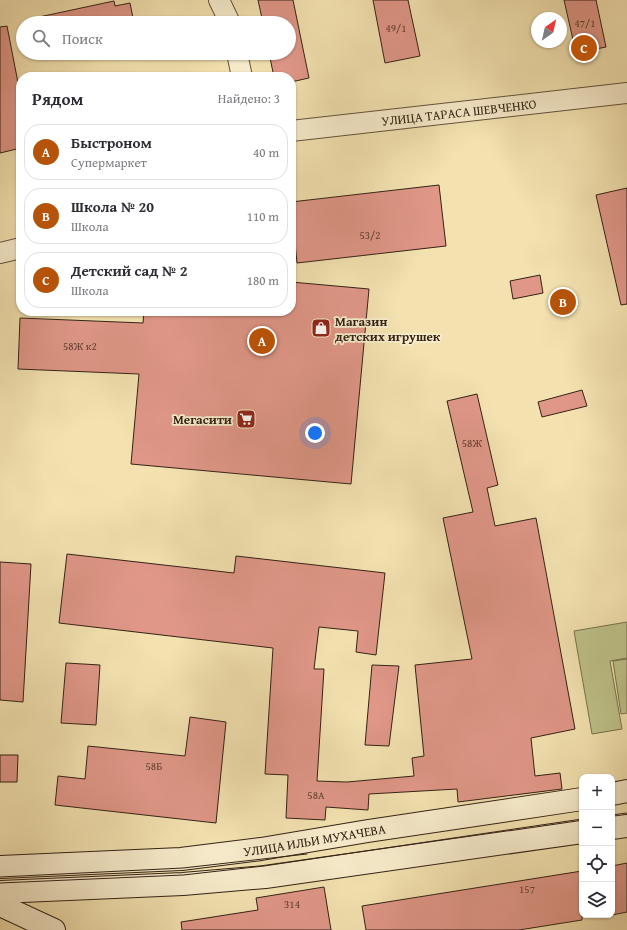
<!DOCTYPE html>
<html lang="ru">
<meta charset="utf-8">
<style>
:root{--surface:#fff;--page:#f2f2f3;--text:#2b2b33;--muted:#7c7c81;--line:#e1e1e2;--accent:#b45309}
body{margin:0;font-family:"Gentium Book Plus",serif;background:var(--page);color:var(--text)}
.controls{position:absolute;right:12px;bottom:12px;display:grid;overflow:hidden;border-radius:8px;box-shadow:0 1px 3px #0004}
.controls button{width:36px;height:36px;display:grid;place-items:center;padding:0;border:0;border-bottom:1px solid var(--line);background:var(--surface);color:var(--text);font:20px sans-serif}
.compass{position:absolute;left:531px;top:12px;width:36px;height:36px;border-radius:50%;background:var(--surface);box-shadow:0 1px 3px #0004;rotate:34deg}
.you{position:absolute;left:315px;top:433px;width:14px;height:14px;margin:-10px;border:3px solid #fff;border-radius:50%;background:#1a73e8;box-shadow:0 0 0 6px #1a73e833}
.badge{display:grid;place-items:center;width:26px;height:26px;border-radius:50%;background:var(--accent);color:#fff;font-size:13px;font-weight:700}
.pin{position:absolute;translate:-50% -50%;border:2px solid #fff;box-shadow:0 1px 4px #0006}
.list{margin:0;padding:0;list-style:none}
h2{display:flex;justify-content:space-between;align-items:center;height:52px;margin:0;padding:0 16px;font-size:17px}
h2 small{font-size:13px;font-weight:400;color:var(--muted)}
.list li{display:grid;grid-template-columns:26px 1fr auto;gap:12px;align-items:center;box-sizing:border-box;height:56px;margin:0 8px 8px;padding:0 8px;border:1px solid var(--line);border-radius:16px}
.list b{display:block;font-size:15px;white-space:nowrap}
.list p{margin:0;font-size:13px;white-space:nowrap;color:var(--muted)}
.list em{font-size:13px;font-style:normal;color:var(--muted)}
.icon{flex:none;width:22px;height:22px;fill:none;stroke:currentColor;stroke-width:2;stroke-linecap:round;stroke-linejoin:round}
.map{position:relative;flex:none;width:627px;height:930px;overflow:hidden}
.search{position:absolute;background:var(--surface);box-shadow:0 1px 3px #0004;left:16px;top:16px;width:280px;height:44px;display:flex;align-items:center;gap:10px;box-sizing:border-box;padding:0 14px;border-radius:22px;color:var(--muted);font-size:15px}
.panel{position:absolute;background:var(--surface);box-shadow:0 1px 3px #0004;left:16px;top:72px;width:280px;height:244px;border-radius:16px}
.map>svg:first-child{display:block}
.green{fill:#bec289;stroke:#79724f}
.building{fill:#e09788;stroke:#342215}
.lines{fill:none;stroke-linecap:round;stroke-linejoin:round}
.tertiary-casing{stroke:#64523c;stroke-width:22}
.secondary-casing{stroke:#342215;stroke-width:24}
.tertiary{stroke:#f7eccc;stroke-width:20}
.secondary{stroke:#f7eccc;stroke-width:22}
.tram{stroke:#342215;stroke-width:1}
.labels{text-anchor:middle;stroke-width:3.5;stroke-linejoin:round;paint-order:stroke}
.number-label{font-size:11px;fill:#5f3f32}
.street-label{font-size:13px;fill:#342215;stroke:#f7eccc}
.poi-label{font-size:13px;font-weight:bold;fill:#342215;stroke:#f7eccc;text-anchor:start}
</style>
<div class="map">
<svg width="627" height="930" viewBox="0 0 627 930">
<rect width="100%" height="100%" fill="#f3e2b0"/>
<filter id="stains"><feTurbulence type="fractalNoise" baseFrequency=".005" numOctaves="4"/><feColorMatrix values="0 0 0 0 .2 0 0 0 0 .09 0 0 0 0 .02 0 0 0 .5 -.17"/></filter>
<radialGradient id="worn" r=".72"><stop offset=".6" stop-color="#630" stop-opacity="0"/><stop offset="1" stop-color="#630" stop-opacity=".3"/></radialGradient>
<!-- green -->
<path class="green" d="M627,622V658L610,661L622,729L592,734L574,631Z
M627,659V713L621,714L613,661Z"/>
<!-- building -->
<path class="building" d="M258,0H293L309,78L291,82V77H274L269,53H289V23H263Z
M373,0H408L420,56L385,63Z
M564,0H596L606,47L576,53Z
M114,1L115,6L130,3L133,18L108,23H40L39,17Z
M7,26L21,98V148L0,153V27Z
M439,185L446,246L297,263L293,223H291V202Z
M627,188V304L621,305L596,195Z
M540,275L543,293L513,299L510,281Z
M291,282L369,289L351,484L131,464L139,374L18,369L20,318L143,323L144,311H291Z
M582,390L587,406L542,417L538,402Z
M477,394L498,485L487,488L495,526L536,518L575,729L531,738L535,776L560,773L562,789L458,802L457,789L369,794L368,810L326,807L325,820L286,818L288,775L265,774L273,648L59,623L67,554L234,573L236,556L385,573L376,655L356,652L358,631L319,627L314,669H324L317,781L347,782L414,776L412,758L424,756L415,665L472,659L443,518L473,512L447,401Z
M0,562L31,564L23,702L0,700Z
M66,663L100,665L96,725L61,723Z
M372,665L399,666L389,746L365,745Z
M190,717L226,722L216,823L55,805L58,776L85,779L88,746L185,756Z
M0,755H18L17,782H0Z
M627,863V912L612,915V866Z
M582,871V920L519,930H366L362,906Z
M324,887L331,930H182L181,922L258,910L256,898Z"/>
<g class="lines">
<!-- tertiary casing -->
<g class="tertiary-casing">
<g id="tertiary">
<path d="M219,0L230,23"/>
<path d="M237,53L242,77"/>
<path id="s1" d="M291,131L627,93"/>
<path d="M0,253L21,248"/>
</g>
</g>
<!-- secondary casing -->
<g class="secondary-casing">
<g id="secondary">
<path d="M612,794L627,791"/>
<path d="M612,828L627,826"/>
<path id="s2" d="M0,867L181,859L261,849L368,831L582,799"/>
<path d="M0,892L183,884L265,877L582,832"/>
<path d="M0,905L54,930"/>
</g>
</g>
<!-- tertiary -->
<use href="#tertiary" class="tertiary"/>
<!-- secondary -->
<use href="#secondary" class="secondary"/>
<!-- tram -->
<path class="tram" d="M612,815L627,813
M0,877L183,868L307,854
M0,883L183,875L264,866L582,819"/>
</g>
<!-- icons -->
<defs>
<g id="shop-square" transform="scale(1)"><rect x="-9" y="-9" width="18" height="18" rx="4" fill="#8f2418" stroke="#f7eccc"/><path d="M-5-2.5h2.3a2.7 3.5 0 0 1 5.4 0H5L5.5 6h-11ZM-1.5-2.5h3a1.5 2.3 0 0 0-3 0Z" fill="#fff"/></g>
<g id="supermarket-square" transform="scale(1)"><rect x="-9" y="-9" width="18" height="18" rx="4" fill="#8f2418" stroke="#f7eccc"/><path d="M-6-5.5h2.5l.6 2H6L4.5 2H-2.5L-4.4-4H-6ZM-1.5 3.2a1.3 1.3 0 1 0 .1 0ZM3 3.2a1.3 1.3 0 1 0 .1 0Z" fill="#fff"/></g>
</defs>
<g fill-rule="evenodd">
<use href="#shop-square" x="321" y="328"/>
<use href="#supermarket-square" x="246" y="419"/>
</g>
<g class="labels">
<!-- number labels -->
<g class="number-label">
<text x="585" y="27">47/1</text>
<text x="396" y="32">49/1</text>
<text x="370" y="239">53/2</text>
<text x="80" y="350">58Ж к2</text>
<text x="472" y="447">58Ж</text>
<text x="154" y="770">58Б</text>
<text x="316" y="799">58А</text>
<text x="527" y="893">157</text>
<text x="292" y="908">314</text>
</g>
<!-- street labels -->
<g class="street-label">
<text dy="5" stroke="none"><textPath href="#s1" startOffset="169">УЛИЦА ТАРАСА ШЕВЧЕНКО</textPath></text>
<text dy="5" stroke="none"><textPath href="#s2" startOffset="316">УЛИЦА ИЛЬИ МУХАЧЕВА</textPath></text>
</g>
<!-- poi labels -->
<g class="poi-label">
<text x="335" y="326">Магазин<tspan x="335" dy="15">детских игрушек</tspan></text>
<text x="232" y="424" text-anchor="end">Мегасити</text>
</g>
</g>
<rect width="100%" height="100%" filter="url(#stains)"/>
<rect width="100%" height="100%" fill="url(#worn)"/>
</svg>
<div class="controls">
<button>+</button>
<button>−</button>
<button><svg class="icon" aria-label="locate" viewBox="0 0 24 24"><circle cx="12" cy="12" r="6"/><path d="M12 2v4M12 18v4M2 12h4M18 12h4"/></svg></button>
<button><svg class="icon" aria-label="layers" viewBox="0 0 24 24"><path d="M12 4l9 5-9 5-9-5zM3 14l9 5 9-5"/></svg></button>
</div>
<svg class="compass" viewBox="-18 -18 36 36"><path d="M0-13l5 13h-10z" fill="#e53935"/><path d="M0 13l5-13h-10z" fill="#7c7c81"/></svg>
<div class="you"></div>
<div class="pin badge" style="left:262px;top:341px">A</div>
<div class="pin badge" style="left:563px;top:302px">B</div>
<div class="pin badge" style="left:584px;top:48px">C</div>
<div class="search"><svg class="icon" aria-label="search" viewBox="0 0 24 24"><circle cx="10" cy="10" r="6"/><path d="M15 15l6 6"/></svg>Поиск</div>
<section class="panel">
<h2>Рядом<small>Найдено: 3</small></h2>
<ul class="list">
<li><span class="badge">A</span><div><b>Быстроном</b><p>Супермаркет</p></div><em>40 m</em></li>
<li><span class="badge">B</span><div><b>Школа № 20</b><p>Школа</p></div><em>110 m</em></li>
<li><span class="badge">C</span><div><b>Детский сад № 2</b><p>Школа</p></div><em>180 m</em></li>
</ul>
</section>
</div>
